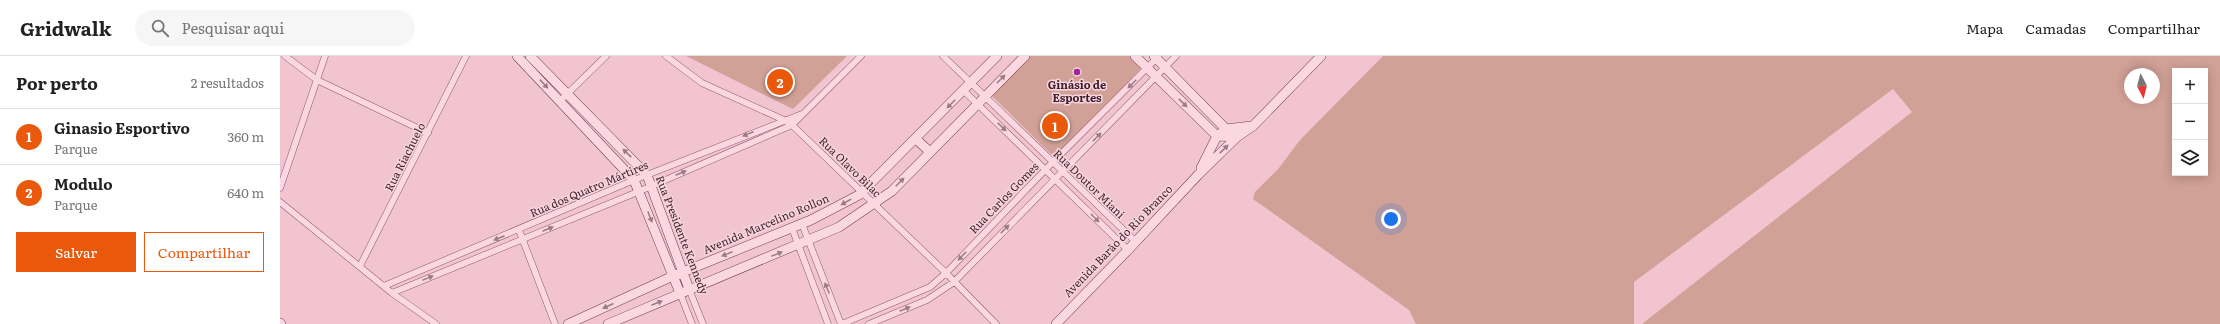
<!DOCTYPE html>
<html lang="pt">
<meta charset="utf-8">
<style>
:root{--surface:#fff;--page:#f6f6f6;--text:#222;--muted:#767676;--line:#e0e0e0;--accent:#ea580c}
body{margin:0;font-family:Literata,serif;background:var(--page);color:var(--text)}
.controls{position:absolute;right:12px;top:12px;display:grid;overflow:hidden;border-radius:0px;box-shadow:0 2px 10px #0003}
.controls button{width:36px;height:36px;display:grid;place-items:center;padding:0;border:0;border-bottom:1px solid var(--line);background:var(--surface);color:var(--text);font:20px sans-serif}
.compass{position:absolute;left:1844px;top:12px;width:36px;height:36px;border-radius:50%;background:var(--surface);box-shadow:0 2px 10px #0003;rotate:173deg}
.you{position:absolute;left:1111px;top:163px;width:14px;height:14px;margin:-10px;border:3px solid #fff;border-radius:50%;background:#1a73e8;box-shadow:0 0 0 6px #1a73e833}
.badge{display:grid;place-items:center;width:26px;height:26px;border-radius:50%;background:var(--accent);color:#fff;font-size:13px;font-weight:700}
.pin{position:absolute;translate:-50% -50%;border:2px solid #fff;box-shadow:0 1px 4px #0006}
.list{margin:0;padding:0;list-style:none}
h2{display:flex;justify-content:space-between;align-items:center;height:52px;margin:0;padding:0 16px;font-size:17px}
h2 small{font-size:13px;font-weight:400;color:var(--muted)}
.list li{display:grid;grid-template-columns:26px 1fr auto;gap:12px;align-items:center;box-sizing:border-box;height:56px;padding:0 16px;border-top:1px solid var(--line)}
.list b{display:block;font-size:15px;white-space:nowrap}
.list p{margin:0;font-size:13px;white-space:nowrap;color:var(--muted)}
.list em{font-size:13px;font-style:normal;color:var(--muted)}
.actions{display:flex;gap:8px;padding:12px 16px}
.actions a{flex:1;padding:9px 0;border:1px solid var(--accent);border-radius:0px;text-align:center;font-size:14px;color:var(--accent)}
.actions .main{background:var(--accent);color:#fff}
.icon{flex:none;width:22px;height:22px;fill:none;stroke:currentColor;stroke-width:2;stroke-linecap:round;stroke-linejoin:round}
.map{position:relative;flex:none;width:1940px;height:268px;overflow:hidden}
header{display:flex;align-items:center;gap:24px;box-sizing:border-box;height:56px;padding:0 20px;background:var(--surface);border-bottom:1px solid var(--line)}
header strong{font-size:19px}
nav{display:flex;gap:22px;margin-inline-start:auto;font-size:14px}
.search{width:280px;height:36px;background:var(--page);display:flex;align-items:center;gap:10px;box-sizing:border-box;padding:0 14px;border-radius:22px;color:var(--muted);font-size:15px}
main{display:flex}
aside{flex:1;background:var(--surface)}
.map>svg:first-child{display:block}
.green{fill:#d1a096;fill-rule:evenodd}
.lines{fill:none;stroke-linecap:round;stroke-linejoin:round}
.street-casing{stroke:#8e596f;stroke-width:7}
.secondary-casing{stroke:#6f3c53;stroke-width:10}
.street{stroke:#fbd8e1;stroke-width:6}
.secondary{stroke:#fbd8e1;stroke-width:9}
.oneway{fill:#9c7b86}
.poi-dot{fill:#a1249d;stroke:#f8d4dd;stroke-width:1.5}
.labels{text-anchor:middle;stroke-width:3;stroke-linejoin:round;paint-order:stroke}
.poi-label{font-size:11px;font-weight:bold;fill:#3c1e2c;stroke:#f8d4dd}
.street-label{font-size:11px;fill:#3c1e2c;stroke:#f8d4dd}
</style>
<header>
<strong>Gridwalk</strong>
<div class="search"><svg class="icon" aria-label="search" viewBox="0 0 24 24"><circle cx="10" cy="10" r="6"/><path d="M15 15l6 6"/></svg>Pesquisar aqui</div>
<nav><a>Mapa</a><a>Camadas</a><a>Compartilhar</a></nav>
</header>
<main>
<aside>
<h2>Por perto<small>2 resultados</small></h2>
<ul class="list">
<li><span class="badge">1</span><div><b>Ginasio Esportivo</b><p>Parque</p></div><em>360 m</em></li>
<li><span class="badge">2</span><div><b>Modulo</b><p>Parque</p></div><em>640 m</em></li>
</ul>
<div class="actions"><a class="main">Salvar</a><a>Compartilhar</a></div>
</aside>
<div class="map">
<svg width="1940" height="268" viewBox="0 0 1940 268">
<rect width="100%" height="100%" fill="#f1c4d0"/>
<!-- green -->
<path class="green" d="M406,0H567L513,53Z
M748,0H851L862,11L776,103L709,37Z
M1103,0H1940V268H1362L1632,56L1613,33L1354,226V268H1136L1129,254L973,143L975,136L999,112L1020,84ZM1895,15H1925V117H1895ZM1850,18H1874V42H1850Z"/>
<g class="lines">
<!-- street casing -->
<g class="street-casing">
<path id="street" d="M5,0L37,24L148,77
M386,0L422,27L504,64L512,69L666,217L716,268
M663,0L856,186
M684,35L848,194
M280,45L326,0
M0,132L45,0
M0,146L112,237L156,268
M522,168L561,268
M512,172L548,268
M239,174L275,268
M80,210L186,0
M104,230L354,124L522,58
M409,233L423,268
M112,237L360,135L512,69L581,0
M400,237L412,268
M562,268L650,231L666,217L766,113L878,1
M589,268L647,244L674,226L896,0"/>
</g>
<!-- secondary casing -->
<g class="secondary-casing">
<path id="secondary" d="M237,0L354,124L400,237
M250,0L367,119L409,233
M855,0L937,80L957,81
M874,0L946,73L957,81
M636,83L650,96
M921,112L937,80L946,73L971,70
M0,267L1,268
M288,268L393,220L531,164L579,139L717,0
M328,268L559,171L612,135L745,0
M776,268L848,194L918,119L957,81L973,70L1041,0"/>
</g>
<!-- street -->
<use href="#street" class="street"/>
<!-- secondary -->
<use href="#secondary" class="secondary"/>
</g>
<!-- one-way arrows -->
<defs><path id="oneway-solid" d="M-6-.8H1V-3.2L6.5 0L1 3.2V.8H-6Z"/></defs>
<g class="oneway">
<use href="#oneway-solid" transform="translate(721 23) rotate(-45)"/>
<use href="#oneway-solid" transform="translate(264 28) rotate(47)"/>
<use href="#oneway-solid" transform="translate(852 28) rotate(135)"/>
<use href="#oneway-solid" transform="translate(903 47) rotate(44)"/>
<use href="#oneway-solid" transform="translate(671 48) rotate(135)"/>
<use href="#oneway-solid" transform="translate(722 71) rotate(44)"/>
<use href="#oneway-solid" transform="translate(468 78) rotate(158)"/>
<use href="#oneway-solid" transform="translate(817 81) rotate(-45)"/>
<use href="#oneway-solid" transform="translate(944 93) rotate(-44)"/>
<use href="#oneway-solid" transform="translate(347 97) rotate(-136)"/>
<use href="#oneway-solid" transform="translate(401 117) rotate(-23)"/>
<use href="#oneway-solid" transform="translate(620 126) rotate(-45)"/>
<use href="#oneway-solid" transform="translate(566 146) rotate(151)"/>
<use href="#oneway-solid" transform="translate(370 161) rotate(69)"/>
<use href="#oneway-solid" transform="translate(815 162) rotate(45)"/>
<use href="#oneway-solid" transform="translate(268 173) rotate(-23)"/>
<use href="#oneway-solid" transform="translate(725 173) rotate(-46)"/>
<use href="#oneway-solid" transform="translate(219 182) rotate(157)"/>
<use href="#oneway-solid" transform="translate(447 198) rotate(158)"/>
<use href="#oneway-solid" transform="translate(497 198) rotate(-22)"/>
<use href="#oneway-solid" transform="translate(682 200) rotate(134)"/>
<use href="#oneway-solid" transform="translate(148 222) rotate(-22)"/>
<use href="#oneway-solid" transform="translate(547 232) rotate(-112)"/>
<use href="#oneway-solid" transform="translate(377 247) rotate(-23)"/>
<use href="#oneway-solid" transform="translate(328 250) rotate(156)"/>
<use href="#oneway-solid" transform="translate(625 253) rotate(-23)"/>
</g>
<!-- markers -->
<circle class="poi-dot" cx="797" cy="16" r="4"/>
<g class="labels">
<!-- poi labels -->
<g class="poi-label">
<text x="797" y="33">Ginásio de<tspan x="797" dy="13">Esportes</tspan></text>
</g>
<!-- street labels -->
<g class="street-label">
<text transform="translate(125 101) rotate(-63)" y="4">Rua Riachuelo</text>
<text transform="translate(570 111) rotate(44)" y="4">Rua Olavo Bilac</text>
<text transform="translate(809 128) rotate(44)" y="4">Rua Doutor Miani</text>
<text transform="translate(309 133) rotate(-23)" y="4">Rua dos Quatro Mártires</text>
<text transform="translate(724 142) rotate(-46)" y="4">Rua Carlos Gomes</text>
<text transform="translate(486 168) rotate(-23)" y="4">Avenida Marcelino Rollon</text>
<text transform="translate(402 179) rotate(69)" y="4">Rua Presidente Kennedy</text>
<text transform="translate(838 185) rotate(-46)" y="4">Avenida Barão do Rio Branco</text>
</g>
</g>
</svg>
<div class="controls">
<button>+</button>
<button>−</button>
<button><svg class="icon" aria-label="layers" viewBox="0 0 24 24"><path d="M12 4l9 5-9 5-9-5zM3 14l9 5 9-5"/></svg></button>
</div>
<svg class="compass" viewBox="-18 -18 36 36"><path d="M0-13l5 13h-10z" fill="#e53935"/><path d="M0 13l5-13h-10z" fill="#767676"/></svg>
<div class="you"></div>
<div class="pin badge" style="left:775px;top:70px">1</div>
<div class="pin badge" style="left:500px;top:26px">2</div>
</div>
</main>
